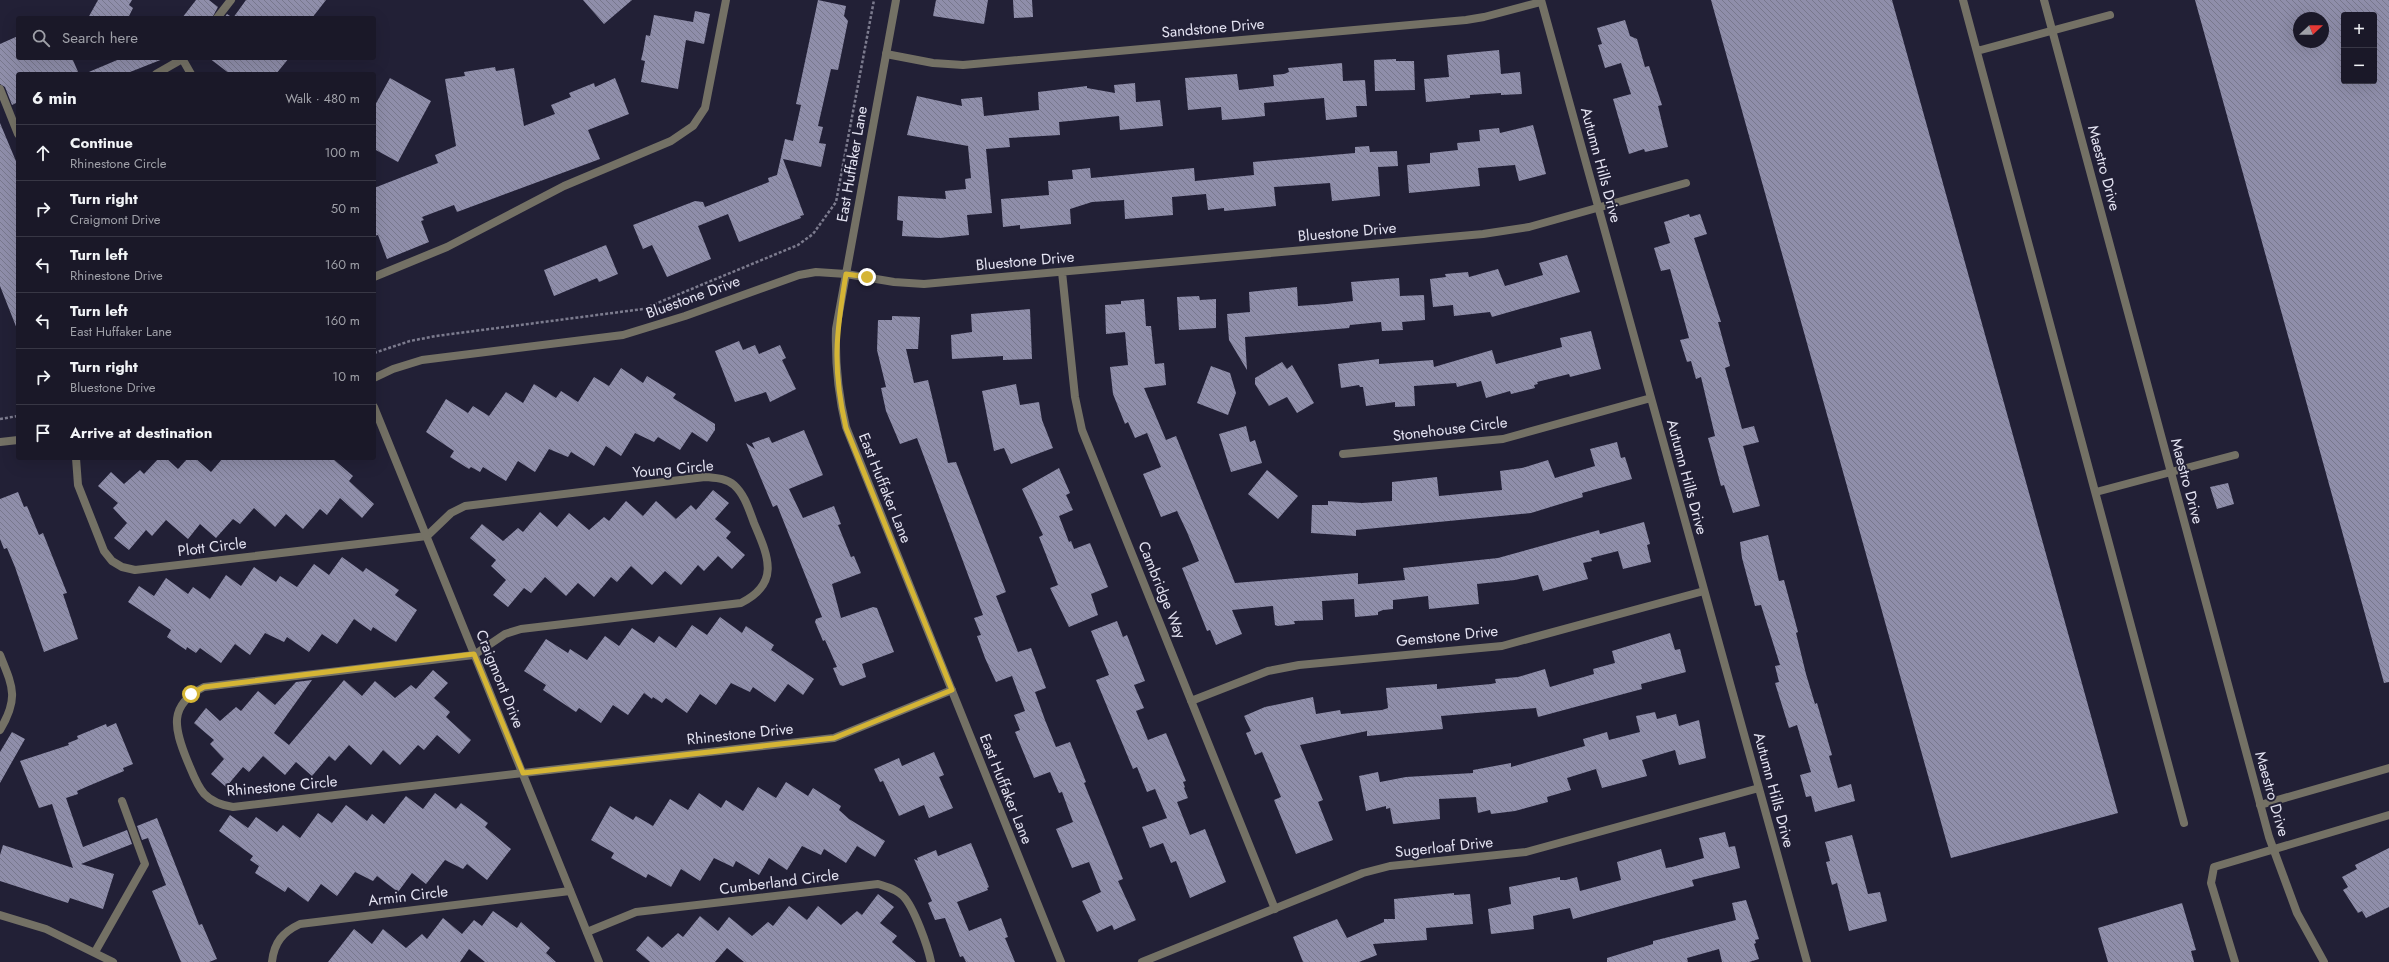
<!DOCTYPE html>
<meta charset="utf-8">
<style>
:root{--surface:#1a1828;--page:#232130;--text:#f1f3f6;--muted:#9fa0a8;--line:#383745}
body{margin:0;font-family:Jost,sans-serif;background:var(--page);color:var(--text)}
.controls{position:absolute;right:12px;top:12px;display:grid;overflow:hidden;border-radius:4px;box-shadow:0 4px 16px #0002}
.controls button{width:36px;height:36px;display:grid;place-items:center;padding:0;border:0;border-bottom:1px solid var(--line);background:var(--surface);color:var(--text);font:20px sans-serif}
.compass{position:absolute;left:2293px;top:12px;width:36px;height:36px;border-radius:50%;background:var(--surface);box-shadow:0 4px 16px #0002;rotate:68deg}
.stop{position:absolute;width:12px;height:12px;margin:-9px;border:3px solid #d5b535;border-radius:50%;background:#fff}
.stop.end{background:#d5b535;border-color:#fff;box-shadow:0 1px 4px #0008}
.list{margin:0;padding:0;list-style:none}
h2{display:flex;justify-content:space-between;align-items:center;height:52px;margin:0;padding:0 16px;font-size:17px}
h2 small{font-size:13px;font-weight:400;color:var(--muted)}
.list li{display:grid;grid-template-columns:26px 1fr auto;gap:12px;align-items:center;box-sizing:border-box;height:56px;padding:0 16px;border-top:1px solid var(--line)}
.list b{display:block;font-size:15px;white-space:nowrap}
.list p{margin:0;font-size:13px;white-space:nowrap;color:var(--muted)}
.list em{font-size:13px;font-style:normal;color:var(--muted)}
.icon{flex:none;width:22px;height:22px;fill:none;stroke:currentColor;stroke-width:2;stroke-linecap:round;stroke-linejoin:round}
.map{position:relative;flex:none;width:2389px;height:962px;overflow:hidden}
.search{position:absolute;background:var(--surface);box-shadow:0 4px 16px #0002;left:16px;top:16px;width:360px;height:44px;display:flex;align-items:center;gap:10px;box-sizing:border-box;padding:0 14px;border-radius:4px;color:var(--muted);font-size:15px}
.panel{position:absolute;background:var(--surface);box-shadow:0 4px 16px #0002;left:16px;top:72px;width:360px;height:388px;border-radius:4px}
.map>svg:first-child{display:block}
.building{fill:url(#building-back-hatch);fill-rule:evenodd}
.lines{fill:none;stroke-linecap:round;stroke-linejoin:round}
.path{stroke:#7c7b8e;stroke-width:2.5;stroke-dasharray:3 2;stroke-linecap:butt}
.service{stroke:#747165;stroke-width:8}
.minor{stroke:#747165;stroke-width:8}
.tertiary{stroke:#747165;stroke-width:8}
.route{stroke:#d5b535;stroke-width:5}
.labels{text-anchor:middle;stroke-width:4;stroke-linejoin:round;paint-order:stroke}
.street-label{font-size:15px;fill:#e4e3f2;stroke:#222036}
</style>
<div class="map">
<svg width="2389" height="962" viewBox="0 0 2389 962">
<defs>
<pattern id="building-back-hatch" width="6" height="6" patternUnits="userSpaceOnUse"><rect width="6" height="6" fill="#8f8eaa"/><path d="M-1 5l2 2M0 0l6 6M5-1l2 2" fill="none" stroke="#78788d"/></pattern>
</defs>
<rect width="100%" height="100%" fill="#222036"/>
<!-- building -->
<path class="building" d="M98,0H132L129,5L133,8L128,18H88Z
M196,0H209L218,7L212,18H182Z
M246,0H326L312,18H224L227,14L233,18Z
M583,0H632L604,24Z
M818,0L846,6L844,16L848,21L838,70L831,69L818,126L823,127L819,143L826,144L821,167L783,159L804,215L800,216L801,218L739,242L728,214L698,226L711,259L667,277L652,245L643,249L633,225L695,201L703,202L705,207L769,182L768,178L777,175L785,139L793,141L801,105L796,104Z
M936,0H988L984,24L933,16Z
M1013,0H1032L1033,17L1014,18Z
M1711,0H1892L2118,813L1951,858Z
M2195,0H2389V682L2384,683ZM2344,15H2374V81H2344ZM2299,18H2323V42H2299Z
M695,11L710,14L704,44L686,40L678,89L641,82L645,61L641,60L643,52L646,35L650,36L654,15L693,22Z
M1625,20L1630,36L1637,39L1645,67L1649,66L1662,105L1658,106L1668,147L1645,152L1644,149L1629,154L1613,99L1631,94L1621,63L1605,68L1598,45L1602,44L1597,28Z
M18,36V58H72L79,74H18V102L12,105L5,87L0,84V44Z
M1499,50L1501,74L1520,72L1522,94L1501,95V93L1470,95V98L1426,102L1424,79L1449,77L1447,55Z
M122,58L163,59L125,74H84Z
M209,58H289L276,74H230Z
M1396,59V61H1414L1415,90L1375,91L1374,60Z
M1342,63L1343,81L1365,80L1367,106H1356L1357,117L1326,120L1324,98L1264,103L1265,116L1246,118L1222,120L1221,107L1188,110L1185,78L1237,74L1239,90L1274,86L1273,75L1284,74L1289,72L1288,68Z
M495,67L496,71L514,68L524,126L555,114L551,105L571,97L569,93L594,83L595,87L615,78L629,114L588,130L600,159L457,212L454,205L422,217L424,220L421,221L429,242L387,259L378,235L374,236V188L438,163L435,155L456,146L445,79L465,76L464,72Z
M390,78L431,101L398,162L374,149V107Z
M1135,83L1136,102L1160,100L1163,126L1120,130L1119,116L1059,122L1060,135L1009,138L1010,147L986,149L992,213L967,215L969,235L940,238L902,236L903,221L897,220L898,196L946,199L945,191L966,189L965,179L971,178L968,146L907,135L917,96L962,106L961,99L982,97L984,116L1039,110L1038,92L1087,86V88L1115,93L1114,85Z
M0,123L18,166L17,329L0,286Z
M1533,125L1546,174L1519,181L1515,165L1478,168L1480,186L1409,193L1407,165L1430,163V153L1458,150L1457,143L1480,141L1479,130L1499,128L1500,133Z
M1369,146L1370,152L1397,151L1398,166L1378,167L1380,196L1332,201L1330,183L1274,187L1276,206L1224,211V208L1208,210L1206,194L1172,197L1173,215L1125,219L1124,200L1092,202L1070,209L1071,224L1020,229V225L1003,227L1001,199L1049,195L1048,181L1073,179L1072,170L1090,168L1091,178L1194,168L1195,181L1254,175L1253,162L1355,153V147Z
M1689,214L1690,217L1700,214L1707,234L1694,238L1721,322H1718L1730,366L1725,368L1742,429L1754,426L1759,442L1743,446L1760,506L1733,513L1726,491L1724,485L1721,486L1708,438L1715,436L1701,377L1696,379L1691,361L1687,362L1680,340L1689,338L1670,269L1661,271L1654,248L1670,243L1664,222Z
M606,245L618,274L599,282L597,278L554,296L544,270Z
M1567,255L1580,292L1492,317L1490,312L1454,316L1453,305L1433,307L1430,279L1446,277L1445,274L1468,272L1469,277L1498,269L1505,286L1543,275L1539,263Z
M1399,278L1400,296L1424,295L1425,320L1402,322L1403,330L1382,331L1381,322L1350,325L1349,328L1245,337L1247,370L1229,340L1227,314L1250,312L1249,292L1297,287L1298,306L1327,304L1353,301L1351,282Z
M1199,296L1200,300L1216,299V328L1179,330L1177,297Z
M1144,299L1146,326H1151L1155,364L1164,363L1166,385L1144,388L1166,440L1176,436L1235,583L1358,573V584L1405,580L1403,568L1498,558L1599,530L1600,534L1644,522L1650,544L1647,545L1651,562L1623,569L1618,551L1591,558L1592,561L1583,563L1588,579L1543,591L1538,575L1515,580L1477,584L1479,604L1429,609L1428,596L1393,600V609L1383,610L1378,612V615L1355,617L1354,599L1322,601L1323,620L1294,621L1295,624L1278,626L1275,625L1273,606L1232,610L1242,634L1216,645L1210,630L1207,631L1182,568L1199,561L1187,532L1177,511L1161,517L1143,474L1161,467L1147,433L1135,438L1128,422L1125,424L1113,394L1110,367L1128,365L1125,332L1106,334L1105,305L1121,304V301Z
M1030,309L1032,359L1003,360V356L952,359L951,335L972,332L971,314Z
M892,316L920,317L918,349H906L914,383L928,380L948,463L956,462L1006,592L996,596L1018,652L1031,648L1046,688L1035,692L1045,720L1056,747L1070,742L1086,782L1084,783L1123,879L1118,881L1136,920L1114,930L1112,925L1097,932L1082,901L1101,892L1089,862L1072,868L1056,829L1073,822L1062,792L1059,793L1050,772L1034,778L1015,732L1020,730L1014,715L1025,711L1012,676L996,682L985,658L977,636L981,635L974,618L983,615L917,438L900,444L886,411L881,388L886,387L877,350L878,320H892Z
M1591,331L1601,369L1570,377L1569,374L1537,382L1538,384L1534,385L1535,388L1511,394L1510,391L1486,398L1481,381L1457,387L1456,383L1414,386L1415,406L1395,407V402L1366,406L1363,387H1360L1359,385L1341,388L1338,364L1379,359V364L1433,360L1434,367L1492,350L1496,364L1562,347L1560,338Z
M739,341L743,350L755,345L759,354L780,345L786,358L782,360L796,389L770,402L766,392L735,402L715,351Z
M1282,362L1287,369L1292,365L1314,403L1297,413L1287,397L1269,406L1255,384V378Z
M1211,366L1230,373L1236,393L1228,415L1197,403Z
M621,368L643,383L647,376L676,394L673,398L715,424V430L707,442L692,432L680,450L658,437L654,442L635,433L621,456L606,446L594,466L571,452L568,457L549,449L535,472L518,461L506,481L483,467L480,472L471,467L469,469L450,457L454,451L426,432L446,399L468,413L473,406L489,416L506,392L523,403L534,384L556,398L561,391L578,402L594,377L609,386Z
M1016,384L1020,405L1039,402L1042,420L1053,448L1011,464L1004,448L994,451L982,391Z
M1246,426L1250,442L1255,440L1262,463L1231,472L1219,434Z
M804,430L823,475L789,489L803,518L834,506L841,524L838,525L851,557L854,556L861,573L832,584L841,618L873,607L877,608L894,652L862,664L866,677L843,686L840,685L833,668L837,667L825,640L823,641L815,622L816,619L822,617L777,505L773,507L746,443L755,449L752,443L769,437L772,443Z
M1617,442L1621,458L1625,457L1632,479L1582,493L1583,497L1531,513L1356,530V536L1311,533L1312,505H1328V501L1362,503L1392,501V482L1437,477L1439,496L1502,490L1500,471L1522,468L1548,460L1555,478L1595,466L1590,449Z
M159,458H166L178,469L188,458H195L211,472L223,458H332L353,476L349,481L374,504L362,518L340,498L327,515L320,509L303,529L286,514L275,527L254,508L240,524L233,519L216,538L200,524L188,539L166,520L152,536L146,530L129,550L114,538L127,523L113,508L118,503L98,486L111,472L124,484L140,470L144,474Z
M1059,468L1070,493L1066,495L1073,510L1059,516L1069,542L1071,541L1074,549L1090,543L1108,587L1091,594L1098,615L1069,627L1050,588L1058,585L1039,537L1043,535L1022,489Z
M1267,470L1298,496L1278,519L1248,494Z
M2228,483L2234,504L2217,509L2210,487Z
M713,490L729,503L715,519L731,532L726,538L745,555L732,569L718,556L704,571L698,565L681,585L665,571L652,585L631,566L617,582L611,577L594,597L578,583L566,596L545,577L531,593L524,588L508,607L493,595L506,580L491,566L496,560L470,538L482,524L503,541L518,528L523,532L540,512L557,527L569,513L589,530L604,517L609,521L626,501L643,516L656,501L676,519L691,505L696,510Z
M18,492L24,507L27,506L39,535L43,533L67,593L63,594L78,639L44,652L15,567L7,548L4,549L0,539V499Z
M1768,535L1779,581L1784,580L1798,632L1796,633L1806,674L1815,704L1817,703L1832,755L1829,756L1838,788L1851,784L1855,801L1815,812L1811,796L1806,797L1800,775L1811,772L1797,725L1789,728L1775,683L1779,682L1775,666L1780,665L1761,605L1755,606L1742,558L1740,542Z
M342,557L363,572L366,568L399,590L395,595L417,610L396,642L373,627L371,631L354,619L337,644L322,634L309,652L287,637L284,642L265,633L250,655L235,644L221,663L200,648L196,653L187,647L186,650L167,637L171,630L128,602L139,586L154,596L166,578L188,594L193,587L210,599L226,575L241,586L254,567L276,582L280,576L297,587L314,564L329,575Z
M720,617L742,633L746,626L774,645L771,650L814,679L803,695L788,684L775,702L753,687L750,692L731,683L716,705L700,694L687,713L666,698L662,703L653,697L652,699L644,693L628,715L613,705L601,723L579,708L576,712L543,690L546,685L524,671L546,639L568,653L570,649L587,660L605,636L619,646L632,628L654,643L659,636L676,648L692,625L707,635Z
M1117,621L1123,637L1127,635L1145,681L1134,685L1144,708L1136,711L1148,740L1166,733L1186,781L1183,782L1185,787L1184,788L1188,798L1177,802L1190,835L1205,829L1226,882L1190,898L1176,861L1171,863L1163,843L1150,848L1142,827L1167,818L1155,789L1147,792L1137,767L1133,769L1096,680L1109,675L1091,631Z
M1670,633L1675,650L1680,649L1686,672L1641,684L1642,689L1538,717L1536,708L1441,716L1443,729L1367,736V731L1300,745L1323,800L1318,802L1333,840L1296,854L1274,800L1281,797L1262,752L1255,755L1246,733L1251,731L1244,716L1265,707L1313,697L1316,714L1340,710L1341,714L1382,710L1388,708L1386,688L1437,684V689L1491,684L1496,683L1495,679L1518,677L1545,669L1550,687L1594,674L1593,669L1615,663L1612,651Z
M433,670L448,683L434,698L450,712L446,717L471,740L459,754L437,735L424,750L418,745L400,765L383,750L371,765L349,745L335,761L329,756L312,776L296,762L285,775L263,756L249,772L243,767L226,787L211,774L224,759L210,744L214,740L194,723L206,708L220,721L236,707L241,711L258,691L275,705L296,682L312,680L274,733L289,745L344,680L362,696L375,681L395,698L411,685L416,689Z
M1655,712L1657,719L1676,714L1679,726L1699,720L1706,758L1679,765L1675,750L1642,760L1647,776L1602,788L1596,769L1567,778L1571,790L1547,797L1548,802L1515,811L1491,814L1490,810L1478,813L1476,797L1439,799L1440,819L1393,824L1390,808L1386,809V806L1366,811L1359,776L1378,772L1380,782L1406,777L1473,773V770L1511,763V767L1585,746L1583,739L1607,732L1609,740L1640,732L1636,716Z
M116,723L133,764L123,768L124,771L86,787L77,791L78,794L66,798L83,847L127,830L132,844L81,864L114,874L103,909L70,898L68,903L0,881V855L3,845L73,868L52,804L39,808L20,761L69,745L68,743L78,739L77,736L106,724L107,727Z
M12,732L25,739L0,783V752Z
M934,752L944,775L939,777L953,808L929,818L924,805L899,816L883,781L880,782L874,769L899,758L902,766Z
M786,782L808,796L813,788L841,806L839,810L849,819L885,841L875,857L857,846L846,863L824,849L821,855L802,846L787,870L769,858L759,875L736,861L733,867L714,858L700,881L681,869L671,887L648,874L646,878L611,858L614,853L591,840L610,806L633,820L636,816L653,826L670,799L688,810L699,793L721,808L726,800L743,811L758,787L776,798Z
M435,793L456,809L461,803L488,823L485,827L511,849L487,880L467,864L463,869L445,860L426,884L412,873L398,892L377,876L373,881L355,872L337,896L321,884L308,902L288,887L285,892L255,873L259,866L250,860L253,856L219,831L230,815L248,828L256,817L277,832L283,825L300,838L318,813L332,823L346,805L367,821L372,814L384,824L406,796L423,809Z
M157,818L199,925L202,924L217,959L209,962H181L152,891L166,885L148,838L142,840L137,826Z
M1725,832L1729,847L1735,846L1740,868L1692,880L1694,886L1573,919L1570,908L1533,916L1534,929L1491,934L1488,909L1511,904L1509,887L1560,877V880H1566L1577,877L1580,891L1621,880L1617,862L1661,849L1666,868L1672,867L1704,858L1699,838Z
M1852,835L1868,894L1880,892L1887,921L1849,931L1837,883L1832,885L1826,862L1830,861L1825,842Z
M971,843L989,887L987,888L988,890L957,902L969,931L1001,918L1008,937L1005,938L1015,962H966L963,956L960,957L945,918L935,920L928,903L932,901L914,859L918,861L917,858L936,850L938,856Z
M2389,848V907L2366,918L2362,911L2358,913L2343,890L2348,887L2342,877L2357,869L2355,865Z
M1454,893V895L1470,894L1473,924L1426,928L1427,940L1373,944L1377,955L1359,962H1303L1293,937L1337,919L1347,938L1384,922V919H1395L1394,899Z
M878,894L894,907L880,923L897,936L892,942L916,962H744L727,948L715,962H650L636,950L648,936L662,948L678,933L683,937L700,916L718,931L729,917L752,936L768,922L773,926L789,906L807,920L818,906L841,925L857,911L862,915Z
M1746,900L1759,939L1755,940L1756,943L1754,944L1759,959L1749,962H1722L1719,949L1687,958L1688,962H1607V958L1653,944V941L1736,920L1732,903Z
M2182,903L2196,950L2191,951L2194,962H2108L2098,928Z
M493,911L517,928L521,922L550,948L546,953L556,962H485L469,949L460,962H328L354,929L372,944L383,929L406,948L422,934L427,939L443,918L462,934L474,920L482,926Z"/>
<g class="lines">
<!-- path -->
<path class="path" d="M374,353L410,341L436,336L643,309L798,245L813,234L836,202L874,0
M0,419L18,416"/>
<!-- service -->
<path class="service" d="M1963,0L2184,823
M217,18L231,0
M1977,51L2110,15
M183,60L191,74
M156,74L184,58
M0,89L18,134
M374,277L447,247L564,186L671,141L693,126L705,108L726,0
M76,458L78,485L104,551L112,561L122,567L135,570L427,536L451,513L465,506L705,477C715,478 726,478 734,485C745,495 749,510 754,523C768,556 781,583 741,603L521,629L505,634L474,655L204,687C168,705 174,728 187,760C198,786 201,802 233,807L523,773
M2096,492L2235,455
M0,655C13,687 19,698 0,730
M2260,805L2389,768
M587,932L636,912L878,884C887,887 896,889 903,896C914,907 928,947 931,962
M95,952L145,864L122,801
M272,962C274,942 283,932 300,924L570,891
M2235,962L2211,883L2214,867L2389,815"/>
<!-- minor -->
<path class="minor" d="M1541,0L1807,962
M2044,0L2269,837L2297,913L2324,962
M886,54L933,63L963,65L1466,20L1484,17L1541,2
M1062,272L1075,397L1082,430L1275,909
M846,274L894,282L924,284L1483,234L1529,227L1686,183
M374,407L599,962
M1343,454L1503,439L1651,398
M1191,701L1268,671L1299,665L1502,646L1704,591
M523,773L834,738L952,690
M0,915L46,929L113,962
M1142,962L1363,873L1390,866L1526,852L1759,788"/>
<!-- tertiary -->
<path class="tertiary" d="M896,0L836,329C835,363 838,394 846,427L1061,962
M374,378L393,369L422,360L623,335L685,316L799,275L816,272L846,274
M0,442L18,440"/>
</g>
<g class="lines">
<!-- route -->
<path class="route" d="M191,694L204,687L474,654L523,773L834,738L952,690L846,428C832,367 836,334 846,274L867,277"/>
</g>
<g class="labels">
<!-- street labels -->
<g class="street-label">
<text transform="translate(1213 28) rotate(-5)" y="5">Sandstone Drive</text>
<text transform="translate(852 164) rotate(-80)" y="5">East Huffaker Lane</text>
<text transform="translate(1601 165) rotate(75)" y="5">Autumn Hills Drive</text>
<text transform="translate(2104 168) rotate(75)" y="5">Maestro Drive</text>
<text transform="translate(1347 232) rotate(-5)" y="5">Bluestone Drive</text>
<text transform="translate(1025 261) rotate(-5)" y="5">Bluestone Drive</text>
<text transform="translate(693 297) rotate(-20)" y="5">Bluestone Drive</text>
<text transform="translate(1450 429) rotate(-7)" y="5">Stonehouse Circle</text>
<text transform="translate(673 469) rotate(-5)" y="5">Young Circle</text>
<text transform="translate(1687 477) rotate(75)" y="5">Autumn Hills Drive</text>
<text transform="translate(2187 481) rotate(75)" y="5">Maestro Drive</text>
<text transform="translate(885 488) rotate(68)" y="5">East Huffaker Lane</text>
<text transform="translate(212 547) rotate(-7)" y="5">Plott Circle</text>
<text transform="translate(1162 590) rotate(68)" y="5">Cambridge Way</text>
<text transform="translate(1447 636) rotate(-6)" y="5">Gemstone Drive</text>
<text transform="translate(500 679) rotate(68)" y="5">Craigmont Drive</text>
<text transform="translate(740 734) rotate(-6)" y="5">Rhinestone Drive</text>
<text transform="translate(282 786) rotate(-5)" y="5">Rhinestone Circle</text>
<text transform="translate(1006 789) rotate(68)" y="5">East Huffaker Lane</text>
<text transform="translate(1774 790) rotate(75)" y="5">Autumn Hills Drive</text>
<text transform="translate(2272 794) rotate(74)" y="5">Maestro Drive</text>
<text transform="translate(1444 847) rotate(-6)" y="5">Sugerloaf Drive</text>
<text transform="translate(779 882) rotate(-7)" y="5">Cumberland Circle</text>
<text transform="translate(408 896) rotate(-7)" y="5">Armin Circle</text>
</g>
</g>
</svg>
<div class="controls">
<button>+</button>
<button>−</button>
</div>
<svg class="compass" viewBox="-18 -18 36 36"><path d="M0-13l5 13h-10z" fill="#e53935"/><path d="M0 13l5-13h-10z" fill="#9fa0a8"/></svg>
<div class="stop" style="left:191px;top:694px"></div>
<div class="stop end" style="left:867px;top:277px"></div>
<div class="search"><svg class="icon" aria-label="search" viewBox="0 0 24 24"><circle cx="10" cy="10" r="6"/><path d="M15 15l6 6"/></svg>Search here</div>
<section class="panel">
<h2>6 min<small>Walk · 480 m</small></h2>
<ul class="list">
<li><svg class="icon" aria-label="ahead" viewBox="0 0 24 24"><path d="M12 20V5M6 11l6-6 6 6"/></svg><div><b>Continue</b><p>Rhinestone Circle</p></div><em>100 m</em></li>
<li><svg class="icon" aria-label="right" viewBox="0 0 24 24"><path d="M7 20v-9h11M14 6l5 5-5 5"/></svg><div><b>Turn right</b><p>Craigmont Drive</p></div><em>50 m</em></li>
<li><svg class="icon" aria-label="left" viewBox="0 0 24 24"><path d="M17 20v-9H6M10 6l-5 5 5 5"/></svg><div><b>Turn left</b><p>Rhinestone Drive</p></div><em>160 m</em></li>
<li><svg class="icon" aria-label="left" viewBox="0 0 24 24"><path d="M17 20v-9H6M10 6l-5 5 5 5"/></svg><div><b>Turn left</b><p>East Huffaker Lane</p></div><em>160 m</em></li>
<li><svg class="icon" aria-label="right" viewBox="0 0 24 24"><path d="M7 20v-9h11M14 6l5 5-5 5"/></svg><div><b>Turn right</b><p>Bluestone Drive</p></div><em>10 m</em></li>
<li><svg class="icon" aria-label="arrive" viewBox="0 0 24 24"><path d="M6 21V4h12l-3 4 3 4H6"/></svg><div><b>Arrive at destination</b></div></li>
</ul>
</section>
</div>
